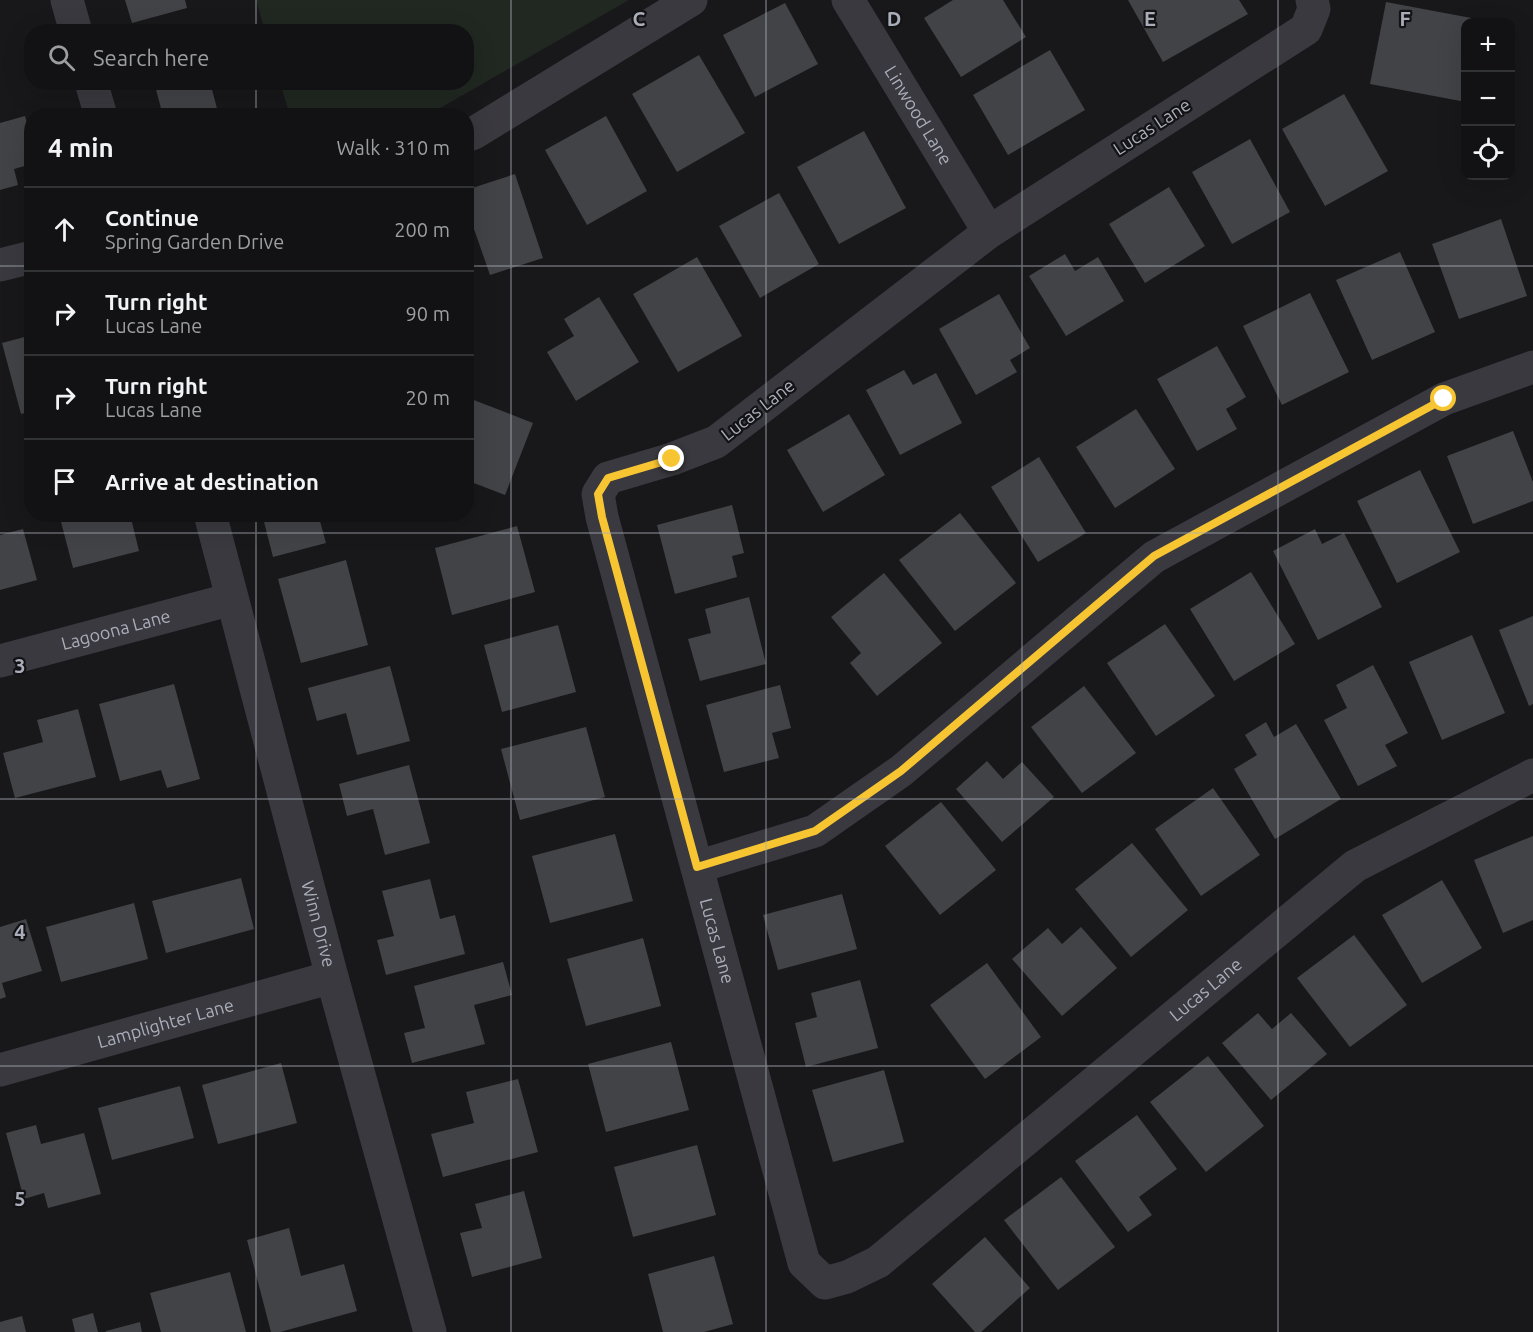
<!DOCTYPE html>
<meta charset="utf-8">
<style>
:root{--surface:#121214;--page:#1f2022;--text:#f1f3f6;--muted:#9c9ea0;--line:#313234}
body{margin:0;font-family:Ubuntu,sans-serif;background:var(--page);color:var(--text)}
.controls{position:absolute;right:18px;top:18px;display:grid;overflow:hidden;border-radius:12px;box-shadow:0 6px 24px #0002}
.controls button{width:54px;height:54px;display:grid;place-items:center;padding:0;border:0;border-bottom:2px solid var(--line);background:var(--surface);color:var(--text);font:30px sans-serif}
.stop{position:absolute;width:18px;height:18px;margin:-14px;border:4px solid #f8c532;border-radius:50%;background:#fff}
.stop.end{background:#f8c532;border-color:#fff;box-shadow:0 2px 6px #0008}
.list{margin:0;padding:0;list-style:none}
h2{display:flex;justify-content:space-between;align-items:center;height:78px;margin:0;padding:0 24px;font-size:26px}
h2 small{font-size:20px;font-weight:400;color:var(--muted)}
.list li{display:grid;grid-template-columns:39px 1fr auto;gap:18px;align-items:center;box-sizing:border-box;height:84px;padding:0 24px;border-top:2px solid var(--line)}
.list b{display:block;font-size:22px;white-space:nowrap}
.list p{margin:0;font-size:20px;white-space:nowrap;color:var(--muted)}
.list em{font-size:20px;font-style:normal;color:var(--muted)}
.icon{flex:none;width:33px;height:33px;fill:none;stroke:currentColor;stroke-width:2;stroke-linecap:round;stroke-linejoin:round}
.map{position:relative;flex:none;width:1533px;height:1332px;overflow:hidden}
.search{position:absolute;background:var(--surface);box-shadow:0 6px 24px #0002;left:24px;top:24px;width:450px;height:66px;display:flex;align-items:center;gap:15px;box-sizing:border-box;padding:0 21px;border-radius:24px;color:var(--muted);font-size:22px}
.panel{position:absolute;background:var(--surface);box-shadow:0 6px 24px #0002;left:24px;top:108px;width:450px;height:414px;border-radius:24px}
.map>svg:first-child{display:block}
.green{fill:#202821}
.building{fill:#424347}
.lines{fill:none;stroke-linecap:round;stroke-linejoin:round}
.minor{stroke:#39393f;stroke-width:33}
.route{stroke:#f8c532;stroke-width:8}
.grid{fill:none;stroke:#aaaeba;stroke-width:1.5;stroke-opacity:0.55}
.labels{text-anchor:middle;stroke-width:4.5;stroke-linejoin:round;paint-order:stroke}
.street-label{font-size:18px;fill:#aaaeba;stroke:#131315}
.grid-label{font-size:20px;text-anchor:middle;font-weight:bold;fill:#aaaeba;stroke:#131315;stroke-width:4.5;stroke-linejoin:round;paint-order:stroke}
</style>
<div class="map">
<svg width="1533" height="1332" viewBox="0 0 1533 1332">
<rect width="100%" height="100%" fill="#18181a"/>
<!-- green -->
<path class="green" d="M256,0H629L428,115H290L280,83L466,82V32L265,31Z"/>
<!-- building -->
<path class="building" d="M125,0H185L187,8L132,23Z
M953,0H1003L1026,37L961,77L924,18Z
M1128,0H1239L1248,14L1163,62Z
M1386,2L1482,20V22H1466V102L1370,84Z
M785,3L818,64L755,97L723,35Z
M1050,50L1085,110L1008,155L973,95Z
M699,55L745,133L677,172L632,94Z
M154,82H210L219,116H163Z
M1344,94L1388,171L1325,206L1282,129Z
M25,116L32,141V164L14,169L18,185L0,190V123Z
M606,116L647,191L587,225L545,150Z
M864,131L906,208L839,244L797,167Z
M1250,139L1290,212L1232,244L1192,172Z
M515,174L543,258L490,275L466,206V190Z
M1169,187L1205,246L1145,283L1109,224Z
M779,193L819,264L760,298L719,226Z
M1501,219L1527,296L1459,319L1432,244Z
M1400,252L1435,332L1372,360L1336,280Z
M1065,254L1075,271L1098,257L1124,301L1066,336L1029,276Z
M697,257L742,336L678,372L633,294Z
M1310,293L1349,372L1282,405L1243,326Z
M999,294L1030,348L1010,360L1017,372L976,395L939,329Z
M599,297L639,362L576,401L547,352L574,336L564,319Z
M32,335V411L21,414L2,343Z
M1217,346L1246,397L1226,409L1237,429L1197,451L1157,379Z
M904,370L913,385L936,373L962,423L900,455L866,390Z
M466,397L533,423L505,495L466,480Z
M1136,409L1175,469L1115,508L1076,447Z
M849,414L885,475L823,512L787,450Z
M1513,431L1533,482V501L1473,524L1447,456Z
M1039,457L1086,533L1038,562L991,487Z
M1420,470L1460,552L1397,583L1357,501Z
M732,505L744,553L732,556L737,577L675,594L657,525Z
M960,513L1016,583L955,631L899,560Z
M59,514H130L139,551L73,568Z
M262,514H318L326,543L273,557Z
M517,526L535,592L452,615L435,548Z
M23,529L37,580L0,590V535Z
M1315,529L1322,544L1344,533L1382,607L1318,640L1273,551Z
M346,560L368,645L301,663L278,579Z
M1251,572L1295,644L1234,681L1190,609Z
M884,573L942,643L877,696L850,663L861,653L831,617Z
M749,597L766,664L700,681L688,639L711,633L705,609Z
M1533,616V704L1529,706L1499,630Z
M1165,624L1215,696L1156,736L1107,663Z
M558,625L576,692L502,712L484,645Z
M1472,635L1505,713L1442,740L1409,662Z
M1373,665L1408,733L1385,745L1397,766L1358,786L1324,720L1347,708L1336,685Z
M390,666L410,741L357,755L346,713L317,721L308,688Z
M174,684L200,779L167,788L161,770L120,781L99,704Z
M780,685L791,728L772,733L779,758L724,772L706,705Z
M1084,686L1136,753L1082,793L1031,727Z
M78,709L96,777L15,798L3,753L43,742L37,720Z
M1266,722L1274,737L1296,724L1341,799L1275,839L1234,769L1257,755L1245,735Z
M586,727L605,797L520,820L501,749Z
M987,761L1003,779L1022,762L1054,797L1002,842L956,789Z
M409,765L430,843L385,855L373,809L347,816L339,784Z
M1213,788L1260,855L1201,896L1155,829Z
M941,802L996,870L940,915L885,846Z
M615,834L633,901L550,923L532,856Z
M1533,836V920L1503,933L1474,860Z
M1132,843L1188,910L1131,957L1075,889Z
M241,878L254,929L166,953L152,901Z
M430,879L440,919L455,915L465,954L386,975L377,940L394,936L382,891Z
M1442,880L1482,948L1422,983L1382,915Z
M842,894L857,949L778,970L763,915Z
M134,903L148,959L61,982L46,927Z
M26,919L42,971L2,983L6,997L0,999V927Z
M1081,927L1117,968L1062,1016L1012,959L1048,928L1062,944Z
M1354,935L1407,1005L1350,1047L1297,978Z
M643,938L661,1006L586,1026L567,959Z
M503,962L512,995L474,1005L485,1044L412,1063L404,1033L425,1028L414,986Z
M987,963L1041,1037L985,1079L930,1005Z
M860,980L878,1048L806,1067L795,1023L817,1017L811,993Z
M1258,1013L1272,1029L1291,1013L1327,1054L1271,1100L1222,1043Z
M671,1042L689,1110L606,1132L588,1064Z
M1208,1056L1264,1126L1206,1172L1150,1102Z
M281,1063L297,1123L218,1144L202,1085Z
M884,1070L904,1142L833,1162L812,1090Z
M518,1079L538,1152L443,1177L431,1134L474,1123L466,1092Z
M180,1086L194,1138L112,1160L98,1108Z
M1137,1115L1177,1169L1139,1197L1152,1215L1128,1232L1075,1161Z
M36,1125L41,1144L84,1133L101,1194L48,1208L44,1193L24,1199L6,1133Z
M697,1145L716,1215L633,1237L614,1167Z
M1061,1177L1115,1247L1058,1290L1004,1220Z
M524,1191L542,1258L472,1277L460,1233L482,1228L475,1204Z
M289,1228L301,1276L344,1264L357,1311L280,1332H271L247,1240Z
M985,1237L1030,1288L981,1332H975L932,1284Z
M714,1256L733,1324L704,1332H663L648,1274Z
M230,1272L246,1332H161L150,1293Z
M93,1313L98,1332H75L72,1319Z
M22,1316L26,1332H0V1322Z
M140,1322L142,1332H106V1331Z"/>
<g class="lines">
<!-- minor -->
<g class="minor">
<path d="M67,0L76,32"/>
<path id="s1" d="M848,0L989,232"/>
<path id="s2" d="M1312,0L1314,9L1306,29L989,232L716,442L672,459L608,478L598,494L602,517L804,1263L825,1283L847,1277L878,1262L1355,866L1533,775"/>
<path d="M91,82L101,116"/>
<path d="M466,136L474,133L691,0"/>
<path d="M0,265L32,257"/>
<path id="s3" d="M210,514L332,977L430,1332"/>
<path id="s4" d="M0,661L232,599"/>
<path d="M697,867L815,831L901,771L1154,557L1444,399L1533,367"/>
<path id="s5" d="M0,1070L332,977"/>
</g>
</g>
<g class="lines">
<!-- route -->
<path class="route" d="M672,459L608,478L598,494L602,517L697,867L815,831L901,771L1154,556L1444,399"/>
</g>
<!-- grid -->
<path class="grid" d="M256,0V32M511,0V1332M766,0V1332M1022,0V1332M1278,0V1332M256,82V116M0,266H32M466,266H1533M256,514V1332M0,533H1533M0,799H1533M0,1066H1533"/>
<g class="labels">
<!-- street labels -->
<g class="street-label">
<text dy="6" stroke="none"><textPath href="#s1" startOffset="135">Linwood Lane</textPath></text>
<text transform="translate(1152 127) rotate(-33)" y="6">Lucas Lane</text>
<text transform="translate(758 410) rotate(-38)" y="6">Lucas Lane</text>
<text dy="6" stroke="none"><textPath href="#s4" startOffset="120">Lagoona Lane</textPath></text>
<text dy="6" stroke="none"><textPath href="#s3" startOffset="424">Winn Drive</textPath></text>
<text dy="6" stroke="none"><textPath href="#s2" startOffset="1347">Lucas Lane</textPath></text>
<text dy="6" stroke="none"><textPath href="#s2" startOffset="2193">Lucas Lane</textPath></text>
<text dy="6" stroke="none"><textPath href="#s5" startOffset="172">Lamplighter Lane</textPath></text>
</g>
</g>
<g class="grid-label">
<text x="639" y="26">C</text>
<text x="894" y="26">D</text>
<text x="1150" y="26">E</text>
<text x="1405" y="26">F</text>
<text x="20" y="673">3</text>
<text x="20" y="939">4</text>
<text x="20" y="1206">5</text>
</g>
</svg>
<div class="controls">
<button>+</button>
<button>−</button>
<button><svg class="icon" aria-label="locate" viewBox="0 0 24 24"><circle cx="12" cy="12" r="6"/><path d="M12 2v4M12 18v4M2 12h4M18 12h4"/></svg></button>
</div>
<div class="stop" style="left:1444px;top:399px"></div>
<div class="stop end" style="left:672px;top:459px"></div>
<div class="search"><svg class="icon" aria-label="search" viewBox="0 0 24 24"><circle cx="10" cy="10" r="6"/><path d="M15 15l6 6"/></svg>Search here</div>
<section class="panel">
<h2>4 min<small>Walk · 310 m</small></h2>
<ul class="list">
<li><svg class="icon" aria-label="ahead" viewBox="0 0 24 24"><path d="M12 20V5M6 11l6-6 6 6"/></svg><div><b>Continue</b><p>Spring Garden Drive</p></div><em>200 m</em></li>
<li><svg class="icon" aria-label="right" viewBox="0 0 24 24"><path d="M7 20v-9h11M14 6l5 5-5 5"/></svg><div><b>Turn right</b><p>Lucas Lane</p></div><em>90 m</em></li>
<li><svg class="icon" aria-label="right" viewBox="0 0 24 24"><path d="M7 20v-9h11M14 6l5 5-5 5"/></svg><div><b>Turn right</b><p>Lucas Lane</p></div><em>20 m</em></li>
<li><svg class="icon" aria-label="arrive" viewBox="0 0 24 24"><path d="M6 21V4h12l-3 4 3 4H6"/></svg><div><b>Arrive at destination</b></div></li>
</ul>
</section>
</div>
